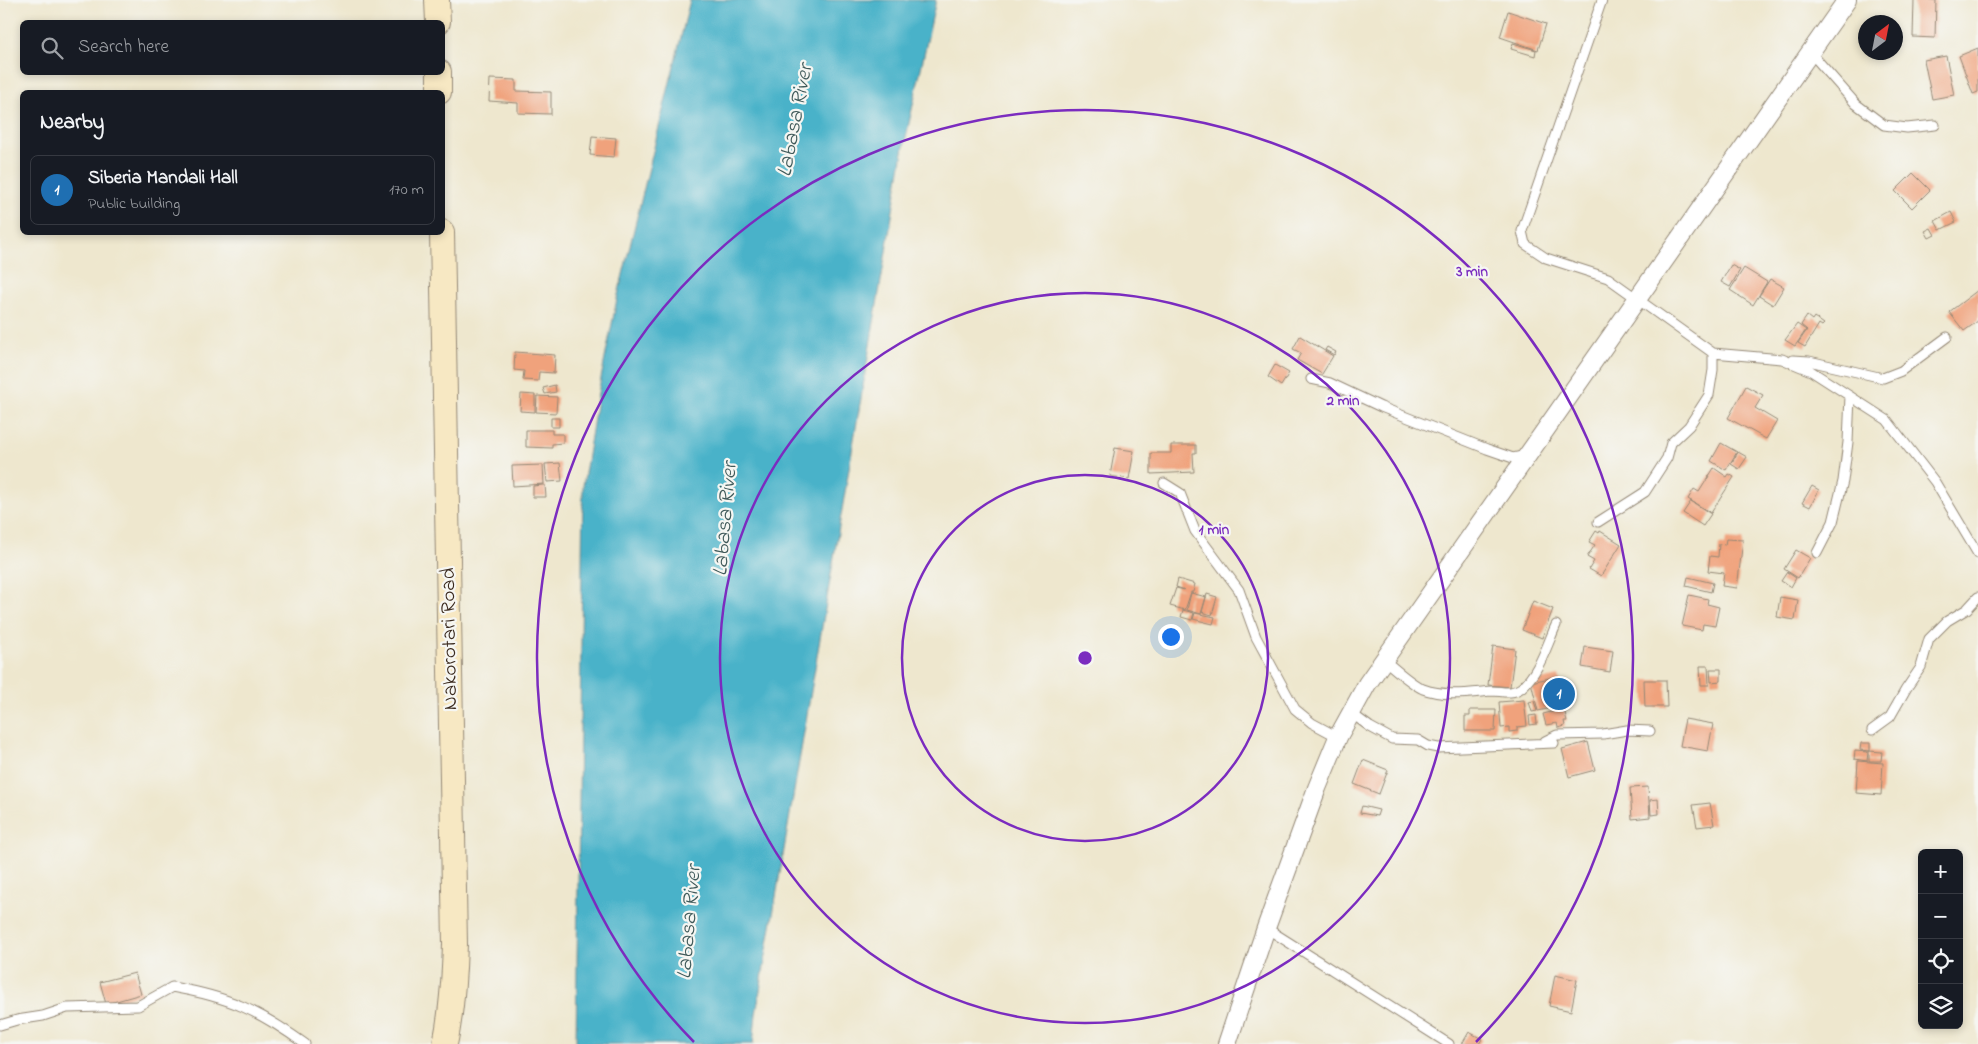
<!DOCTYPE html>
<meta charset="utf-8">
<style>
:root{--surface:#171b24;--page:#20242c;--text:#f1f3f6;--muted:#9ea1a6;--line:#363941;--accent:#1f6fb2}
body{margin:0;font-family:"Indie Flower",sans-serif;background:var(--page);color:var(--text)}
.controls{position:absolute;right:15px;bottom:15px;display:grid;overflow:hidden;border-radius:8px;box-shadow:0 2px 8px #0003}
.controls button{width:45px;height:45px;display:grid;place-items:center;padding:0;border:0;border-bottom:1px solid var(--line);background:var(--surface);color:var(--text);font:25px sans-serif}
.compass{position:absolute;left:1858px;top:15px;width:45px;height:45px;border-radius:50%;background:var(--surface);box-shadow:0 2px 8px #0003;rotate:32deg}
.you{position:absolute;left:1170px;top:636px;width:18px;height:18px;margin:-12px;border:4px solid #fff;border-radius:50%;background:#1a73e8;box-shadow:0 0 0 8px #1a73e833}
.badge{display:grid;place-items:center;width:32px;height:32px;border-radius:50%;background:var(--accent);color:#fff;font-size:16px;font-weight:700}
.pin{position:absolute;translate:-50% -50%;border:2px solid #fff;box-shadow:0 1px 5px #0006}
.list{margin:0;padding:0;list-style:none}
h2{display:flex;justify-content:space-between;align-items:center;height:65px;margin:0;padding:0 20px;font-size:21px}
h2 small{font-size:16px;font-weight:400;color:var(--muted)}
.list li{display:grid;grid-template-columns:32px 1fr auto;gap:15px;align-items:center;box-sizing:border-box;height:70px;margin:0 10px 10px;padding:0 10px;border:1px solid var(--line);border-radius:8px}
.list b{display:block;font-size:19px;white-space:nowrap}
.list p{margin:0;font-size:16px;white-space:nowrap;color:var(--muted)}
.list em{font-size:16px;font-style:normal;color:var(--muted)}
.icon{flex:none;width:28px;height:28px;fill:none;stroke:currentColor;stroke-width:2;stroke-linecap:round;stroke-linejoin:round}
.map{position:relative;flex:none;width:1978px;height:1044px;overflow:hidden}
.search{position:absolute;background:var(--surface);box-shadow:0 2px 8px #0003;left:20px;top:20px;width:425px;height:55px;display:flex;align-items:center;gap:12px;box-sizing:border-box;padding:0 18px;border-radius:8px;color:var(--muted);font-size:19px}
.panel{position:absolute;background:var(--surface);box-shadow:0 2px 8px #0003;left:20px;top:90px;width:425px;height:145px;border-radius:8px}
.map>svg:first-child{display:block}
.water{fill:#4ab2c9;stroke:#426e74}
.building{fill:#f0a27c}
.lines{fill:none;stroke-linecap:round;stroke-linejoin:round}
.lane-casing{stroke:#948876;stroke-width:11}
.street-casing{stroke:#948876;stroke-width:20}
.secondary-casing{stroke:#948876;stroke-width:26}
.lane{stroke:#fff;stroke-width:9}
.street{stroke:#fff;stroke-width:18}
.secondary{stroke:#f7e8c3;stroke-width:24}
.ring{fill:none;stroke:#7b2cbf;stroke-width:2.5}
.labels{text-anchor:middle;stroke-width:4.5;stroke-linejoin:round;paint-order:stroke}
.street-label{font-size:21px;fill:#3b2a1e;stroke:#f6f6f2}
.water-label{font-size:22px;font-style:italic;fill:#405a5a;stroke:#f6f6f2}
.centre{fill:#7b2cbf;stroke:#f6f6f2;stroke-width:2.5}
.ring-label{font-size:15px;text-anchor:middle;font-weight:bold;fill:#7b2cbf;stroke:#f6f6f2;stroke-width:4.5;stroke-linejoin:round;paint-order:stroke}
</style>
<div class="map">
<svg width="1978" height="1044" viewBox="0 0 1978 1044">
<rect width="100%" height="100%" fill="#f6f6f2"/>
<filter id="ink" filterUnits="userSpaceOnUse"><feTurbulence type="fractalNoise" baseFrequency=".02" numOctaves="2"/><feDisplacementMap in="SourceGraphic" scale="10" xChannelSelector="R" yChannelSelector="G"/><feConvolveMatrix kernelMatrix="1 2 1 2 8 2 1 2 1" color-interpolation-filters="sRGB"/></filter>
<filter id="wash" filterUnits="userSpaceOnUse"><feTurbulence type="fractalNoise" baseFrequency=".0096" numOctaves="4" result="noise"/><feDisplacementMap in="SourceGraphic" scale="20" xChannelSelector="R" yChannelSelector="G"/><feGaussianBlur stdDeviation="1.12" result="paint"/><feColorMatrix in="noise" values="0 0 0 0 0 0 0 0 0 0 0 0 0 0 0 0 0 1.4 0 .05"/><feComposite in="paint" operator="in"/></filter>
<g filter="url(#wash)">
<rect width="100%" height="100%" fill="#eee7ce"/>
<!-- water -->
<path class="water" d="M690,0H936L904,146L756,1014L753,1044H576L583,486L598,393L617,299Z"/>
<g id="blocks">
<!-- building -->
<path class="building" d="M1914,0H1936L1935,38L1913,37Z
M1508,11L1546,24L1538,50L1500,37Z
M1513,43L1536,50L1535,56L1511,49Z
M1978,48V92L1973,94L1959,56Z
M1946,56L1954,95L1932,99L1924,60Z
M490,79L516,80V91L551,92V114L518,113V103L489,101Z
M592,136L616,138L614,157L590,155Z
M1913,173L1930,190L1912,208L1895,191Z
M1951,212L1956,222L1940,230L1935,221Z
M1931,228L1935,235L1929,238L1925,231Z
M1731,265L1740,270L1730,287L1721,282Z
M1744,268L1767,282L1753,305L1730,290Z
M1770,279L1784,287L1773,305L1759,296Z
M1978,290V321L1964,331L1949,312Z
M1807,316L1812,320L1814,317L1824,324L1822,326L1819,324L1805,347L1798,343L1807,330L1801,325Z
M1797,324L1806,330L1795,346L1785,340Z
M1300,336L1333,356L1322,374L1297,360L1301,353L1293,349Z
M1327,347L1336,352L1334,355L1325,350Z
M515,352L555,355L554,373L539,372L538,381L523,380L524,371L514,370Z
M1275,365L1289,373L1281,386L1268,377Z
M555,385L556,392L545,394L543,388Z
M1746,386L1763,395L1755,408L1777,421L1766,439L1728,418Z
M521,394L535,395V412L520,411Z
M537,396L557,397L556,413L536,412Z
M551,418H559V427H551Z
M526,430H552V434H563V443L552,444V448L526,447Z
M1721,443L1737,452L1726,470L1711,461Z
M1171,445H1196V453H1193L1194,472L1151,474V453H1171Z
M1115,448L1134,451L1129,479L1110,476Z
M1738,452L1747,457L1739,469L1731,464Z
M560,463L562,481L547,482L545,464Z
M543,465L544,484L513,486L512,466Z
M1714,468L1727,477L1729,474L1734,477L1711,513L1688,499L1694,489L1699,492Z
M543,485H545L546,497H533V486Z
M1812,486L1819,490L1810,507L1802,503Z
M1691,501L1711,514L1703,526L1683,513Z
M1596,531L1599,533L1600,531L1621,544L1601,576L1589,569L1594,561L1587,557L1595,545L1589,542Z
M1726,539L1743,540L1737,588L1722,586L1724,573L1708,571L1710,556L1718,557L1719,544L1725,545Z
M1796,550L1810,558L1798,578L1784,569Z
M1787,572L1796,578L1791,587L1781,581Z
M1688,577L1713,583L1711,592L1686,586Z
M1178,579L1195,584L1193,592H1191L1185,610L1170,606L1176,588L1185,590L1176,587Z
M1191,593L1206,597L1201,614L1187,610Z
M1207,594L1217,597L1212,615L1202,612Z
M1689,595L1708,599L1707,604L1719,607L1715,626L1703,624L1702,630L1682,626Z
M1780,597L1798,600L1795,620L1777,617Z
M1533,601L1553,609L1542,638L1522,630Z
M1183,610L1194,613L1192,620L1181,617Z
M1195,613L1215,617L1213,624L1193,619Z
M1493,646L1515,649L1510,687L1488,685Z
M1585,647L1613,651L1610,672L1582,667Z
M1700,666H1708L1709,685H1701Z
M1710,669H1721V681L1711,682Z
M1559,676L1566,705L1538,711L1531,682Z
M1644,680H1666L1667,707H1645Z
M1524,700L1527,726L1517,727V731L1509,732V727L1501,728L1499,702Z
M1534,701L1537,711L1532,712L1529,702Z
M1564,709L1567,721H1564L1565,726L1558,728L1557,723L1546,725L1543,714Z
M1470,710H1496L1495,731H1465V716H1470Z
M1536,715L1537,724L1530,725L1529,716Z
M1685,719L1713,724L1708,751L1680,746Z
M1588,742L1595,770L1569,777L1562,749Z
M1861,743H1870V751L1860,750Z
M1855,751L1868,752L1867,761L1854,759Z
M1869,751L1882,752L1881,761H1869Z
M1363,760L1388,770L1379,794L1354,784Z
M1858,761L1883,763L1881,795L1856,793Z
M1648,787L1650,817L1632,819L1630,788Z
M1658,799L1659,814L1651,815L1650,800Z
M1710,803L1714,825L1697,827L1693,805Z
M1362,806L1379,810L1377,816L1360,813Z
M135,973L141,994L106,1004L100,982Z
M1555,975L1577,980L1571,1011L1549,1006Z
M1469,1032L1482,1039L1479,1044H1462Z"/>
</g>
</g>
<g filter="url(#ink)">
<use href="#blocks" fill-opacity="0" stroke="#948876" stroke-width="1"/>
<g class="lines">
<!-- lane casing -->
<g class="lane-casing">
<path id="lane" d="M1602,0L1522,231L1525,244L1546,258L1608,278L1713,353L1782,359L1811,371L1887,420L1935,482L1978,554
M1811,53L1856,104L1884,125L1907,128L1935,125
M1793,360L1809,361L1883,378L1901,371L1947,337
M1311,379L1330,383L1381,407L1487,449L1513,458L1527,455
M1164,483L1180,493L1195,531L1239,590L1256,637L1295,709L1312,723L1338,737
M1598,522L1645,492L1667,458L1671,443L1689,426L1709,395L1713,370V353
M1817,553L1833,522L1843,481L1848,442L1850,396
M1383,659C1394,668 1411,684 1423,689C1445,697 1469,693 1492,691C1502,691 1511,695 1521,688C1539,673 1547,645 1556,625
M1351,713L1370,727L1392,739L1418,740L1428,746L1438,748L1554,743
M1872,730L1890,717L1906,689L1921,667L1929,639L1947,621L1967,609L1978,597
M1545,741L1557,735L1603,734L1627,730L1650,731
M1266,928L1449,1044
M0,1025L17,1020L43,1016L67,1008L138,1006L172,987C229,997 258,1010 305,1044"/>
</g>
<!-- street casing -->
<g class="street-casing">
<path id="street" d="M1227,1044L1266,928L1317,788L1338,737L1367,684L1847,0"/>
</g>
<!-- secondary casing -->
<g class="secondary-casing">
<path id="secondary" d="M437,0L438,22
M439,72V92
M442,232L455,944C454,978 452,1011 445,1044"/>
</g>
<!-- lane -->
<use href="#lane" class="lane"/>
<!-- street -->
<use href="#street" class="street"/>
<!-- secondary -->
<use href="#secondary" class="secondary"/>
</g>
</g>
<!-- distance rings -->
<g class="ring">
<circle cx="1085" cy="658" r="183"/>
<circle cx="1085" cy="658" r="365"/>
<path d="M694 1042A548 548 0 1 1 1476 1042"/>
</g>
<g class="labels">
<!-- street labels -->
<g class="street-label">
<text transform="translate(448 639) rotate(-91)" y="7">Nakorotari Road</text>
</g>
<!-- water labels -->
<g class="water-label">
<text transform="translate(793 120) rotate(-79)" y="8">Labasa River</text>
<text transform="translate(723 519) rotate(-85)" y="8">Labasa River</text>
<text transform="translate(687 922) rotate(-85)" y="8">Labasa River</text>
</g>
</g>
<circle cx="1085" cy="658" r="8" class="centre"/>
<g class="ring-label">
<text x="1472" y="276">3 min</text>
<text x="1343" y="405">2 min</text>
<text x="1214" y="534">1 min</text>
</g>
</svg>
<div class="controls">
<button>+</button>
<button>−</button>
<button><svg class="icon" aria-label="locate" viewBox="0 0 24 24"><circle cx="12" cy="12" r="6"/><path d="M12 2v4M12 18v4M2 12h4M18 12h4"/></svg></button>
<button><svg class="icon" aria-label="layers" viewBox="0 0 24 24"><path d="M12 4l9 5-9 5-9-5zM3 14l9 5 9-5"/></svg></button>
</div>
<svg class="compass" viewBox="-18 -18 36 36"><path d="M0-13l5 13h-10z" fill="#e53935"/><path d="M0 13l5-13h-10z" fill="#9ea1a6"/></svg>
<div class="you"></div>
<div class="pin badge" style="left:1559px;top:694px">1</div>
<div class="search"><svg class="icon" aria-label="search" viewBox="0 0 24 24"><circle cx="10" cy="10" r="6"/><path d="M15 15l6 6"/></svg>Search here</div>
<section class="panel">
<h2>Nearby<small></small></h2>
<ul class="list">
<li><span class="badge">1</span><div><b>Siberia Mandali Hall</b><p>Public building</p></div><em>170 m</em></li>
</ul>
</section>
</div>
